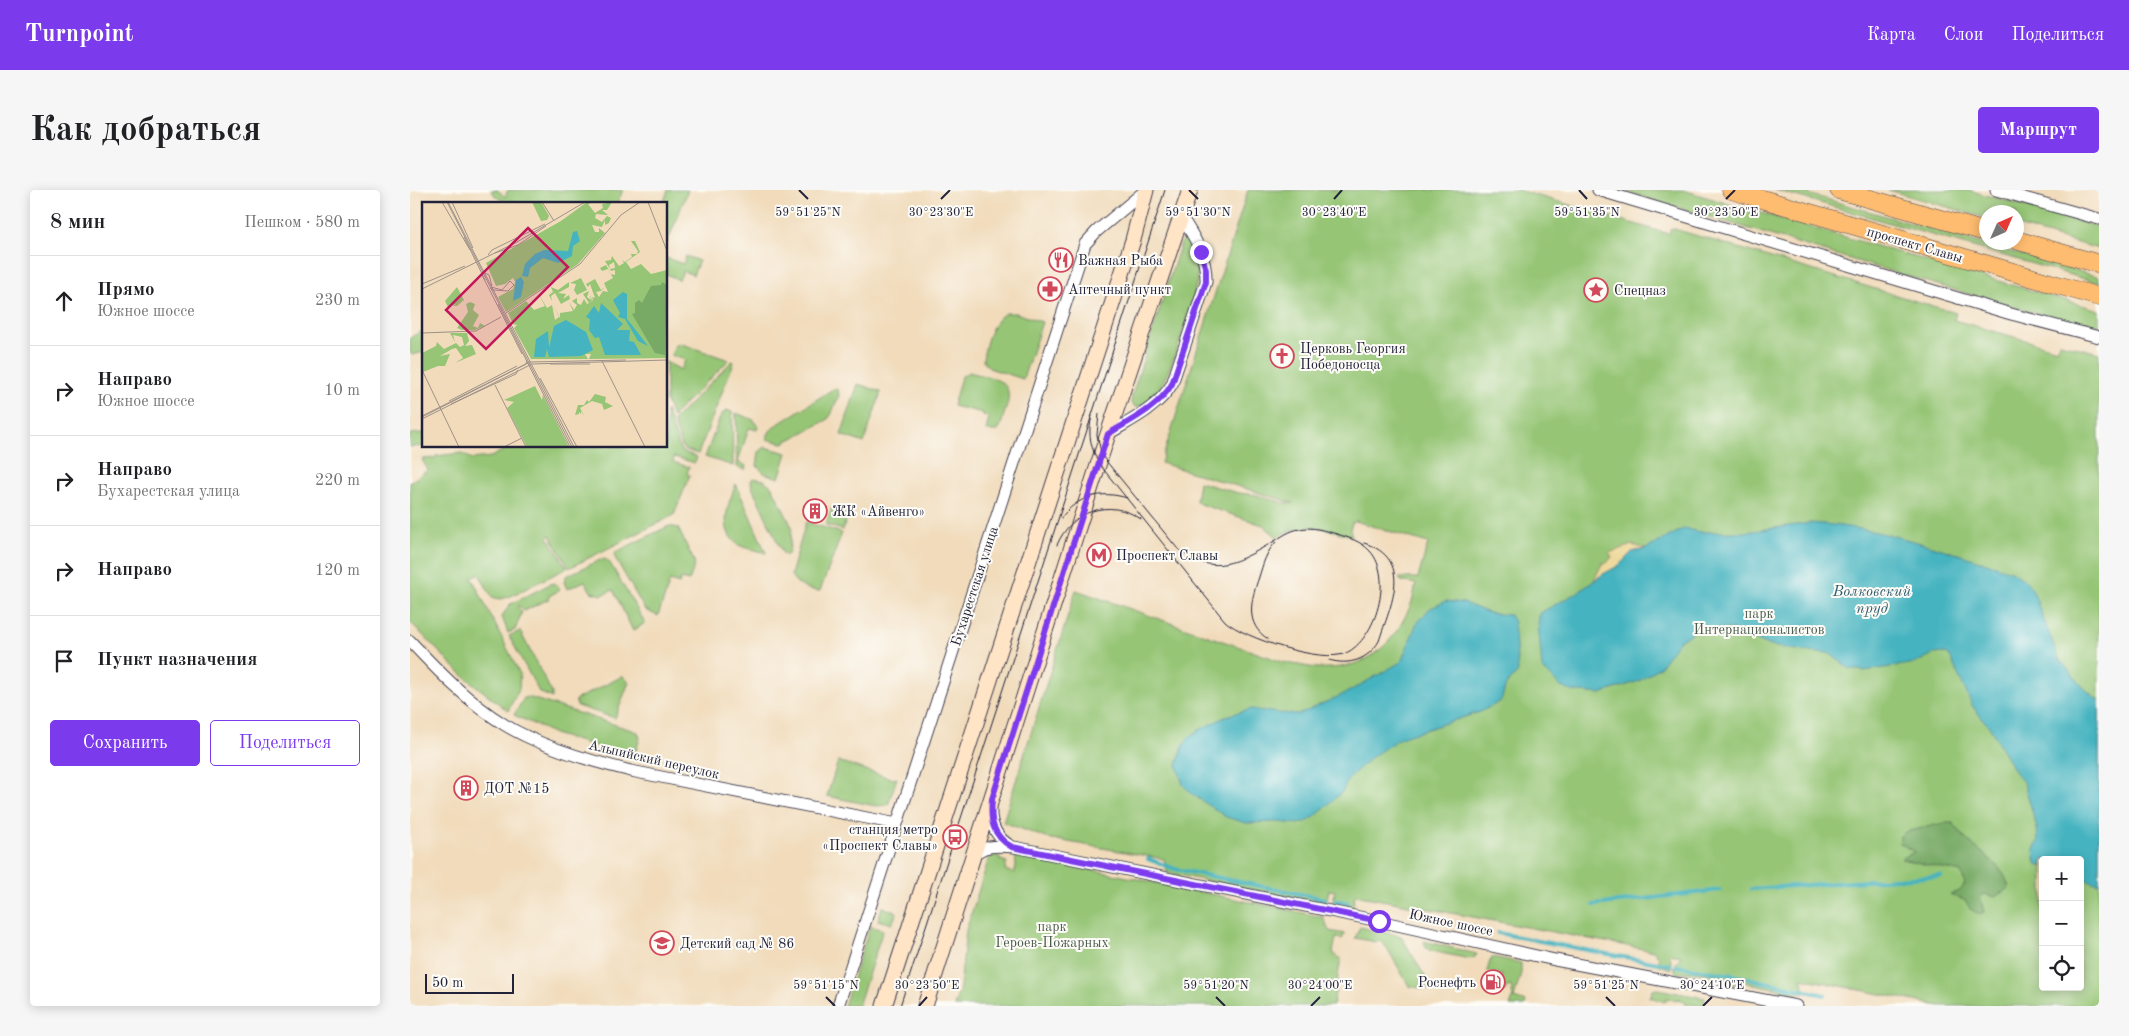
<!DOCTYPE html>
<html lang="ru">
<meta charset="utf-8">
<style>
:root{--surface:#fff;--page:#f6f6f6;--text:#202124;--muted:#757577;--line:#e0e0e0;--accent:#7c3aed}
body{margin:0;font-family:"Old Standard TT",serif;background:var(--page);color:var(--text)}
.controls{position:absolute;right:15px;bottom:15px;display:grid;overflow:hidden;border-radius:5px;box-shadow:0 2px 12px #0003}
.controls button{width:45px;height:45px;display:grid;place-items:center;padding:0;border:0;border-bottom:1px solid var(--line);background:var(--surface);color:var(--text);font:25px sans-serif}
.compass{position:absolute;left:1569px;top:15px;width:45px;height:45px;border-radius:50%;background:var(--surface);box-shadow:0 2px 12px #0003;rotate:45deg}
.scale{position:absolute;left:15px;bottom:12px;width:89px;box-sizing:border-box;padding-left:5px;border:2px solid #22223b;border-top:0;font-size:14px;line-height:18px;white-space:nowrap;color:#22223b;-webkit-text-stroke:4px #fdfcf7;paint-order:stroke}
.stop{position:absolute;width:15px;height:15px;margin:-11px;border:4px solid #7c3aed;border-radius:50%;background:#fff}
.stop.end{background:#7c3aed;border-color:#fff;box-shadow:0 1px 5px #0008}
.list{margin:0;padding:0;list-style:none}
h2{display:flex;justify-content:space-between;align-items:center;height:65px;margin:0;padding:0 20px;font-size:21px}
h2 small{font-size:16px;font-weight:400;color:var(--muted)}
.list li{display:grid;grid-template-columns:32px 1fr auto;gap:15px;align-items:center;box-sizing:border-box;height:90px;padding:0 20px;border-top:1px solid var(--line)}
.list b{display:block;font-size:19px;white-space:nowrap}
.list p{margin:0;font-size:16px;white-space:nowrap;color:var(--muted)}
.list em{font-size:16px;font-style:normal;color:var(--muted)}
.actions{display:flex;gap:10px;padding:15px 20px}
.actions a{flex:1;padding:11px 0;border:1px solid var(--accent);border-radius:5px;text-align:center;font-size:18px;color:var(--accent)}
.actions .main{background:var(--accent);color:#fff}
.icon{flex:none;width:28px;height:28px;fill:none;stroke:currentColor;stroke-width:2;stroke-linecap:round;stroke-linejoin:round}
.map{position:relative;flex:none;width:1689px;height:816px;overflow:hidden;border-radius:5px}
header{display:flex;align-items:center;gap:30px;box-sizing:border-box;height:70px;padding:0 25px;background:var(--accent);color:#fff}
header strong{font-size:24px}
nav{display:flex;gap:28px;margin-inline-start:auto;font-size:18px}
.intro{display:flex;align-items:center;justify-content:space-between;box-sizing:border-box;height:120px;padding:0 30px}
h1{margin:0;font-size:35px}
.button{padding:12px 22px;border-radius:5px;background:var(--accent);color:#fff;font-size:18px;font-weight:700}
main{display:flex;gap:30px;padding:0 30px}
aside{flex:1;background:var(--surface);border-radius:5px;box-shadow:0 2px 12px #0003}
.map>svg:first-child{display:block}
.green{fill:#95c575;stroke:#5c7458;fill-rule:evenodd}
.forest{fill:#78aa66;stroke:#4d6650}
.sand{fill:#eeda9e;stroke:#887e6c}
.water{fill:#45b3c0;stroke:#346a7e}
.lines{fill:none;stroke-linecap:round;stroke-linejoin:round}
.stream{stroke:#45b3c0;stroke-width:4}
.minor-casing{stroke:#413e4e;stroke-width:13}
.secondary-casing{stroke:#413e4e;stroke-width:17}
.primary-casing{stroke:#413e4e;stroke-width:19}
.minor{stroke:#fff;stroke-width:11}
.secondary{stroke:#ffe4c6;stroke-width:15}
.primary{stroke:#febc70;stroke-width:18}
.tram{stroke:#22223b;stroke-width:1}
.route{stroke:#7c3aed;stroke-width:6}
.ticks{fill:none;stroke:#22223b;stroke-width:2}
.labels{text-anchor:middle;stroke-width:4;stroke-linejoin:round;paint-order:stroke}
.street-label{font-size:14px;fill:#22223b;stroke:#fdfcf7}
.poi-label{font-size:14px;fill:#22223b;stroke:#fdfcf7;text-anchor:start}
.park-label{font-size:14px;fill:#4a5b4f;stroke:#fdfcf7}
.water-label{font-size:15px;font-style:italic;fill:#305c70;stroke:#fdfcf7}
.inset-road{fill:none;stroke:#9e9188;stroke-width:1}
.view{fill:#c2185b;fill-opacity:0.15;stroke:#c2185b;stroke-width:2.5}
.inset-edge{fill:none;stroke:#22223b;stroke-width:2.5}
.ticks-label{font-size:12px;text-anchor:middle;fill:#22223b;stroke:#fdfcf7;stroke-width:4;stroke-linejoin:round;paint-order:stroke}
</style>
<header>
<strong>Turnpoint</strong>
<nav><a>Карта</a><a>Слои</a><a>Поделиться</a></nav>
</header>
<div class="intro"><h1>Как добраться</h1><a class="button">Маршрут</a></div>
<main>
<aside>
<h2>8 мин<small>Пешком · 580 m</small></h2>
<ul class="list">
<li><svg class="icon" aria-label="ahead" viewBox="0 0 24 24"><path d="M12 20V5M6 11l6-6 6 6"/></svg><div><b>Прямо</b><p>Южное шоссе</p></div><em>230 m</em></li>
<li><svg class="icon" aria-label="right" viewBox="0 0 24 24"><path d="M7 20v-9h11M14 6l5 5-5 5"/></svg><div><b>Направо</b><p>Южное шоссе</p></div><em>10 m</em></li>
<li><svg class="icon" aria-label="right" viewBox="0 0 24 24"><path d="M7 20v-9h11M14 6l5 5-5 5"/></svg><div><b>Направо</b><p>Бухарестская улица</p></div><em>220 m</em></li>
<li><svg class="icon" aria-label="right" viewBox="0 0 24 24"><path d="M7 20v-9h11M14 6l5 5-5 5"/></svg><div><b>Направо</b></div><em>120 m</em></li>
<li><svg class="icon" aria-label="arrive" viewBox="0 0 24 24"><path d="M6 21V4h12l-3 4 3 4H6"/></svg><div><b>Пункт назначения</b></div></li>
</ul>
<div class="actions"><a class="main">Сохранить</a><a>Поделиться</a></div>
</aside>
<div class="map">
<svg width="1689" height="816" viewBox="0 0 1689 816">
<rect width="100%" height="100%" fill="#fdfcf7"/>
<filter id="ink" filterUnits="userSpaceOnUse"><feTurbulence type="fractalNoise" baseFrequency=".02" numOctaves="2"/><feDisplacementMap in="SourceGraphic" scale="10" xChannelSelector="R" yChannelSelector="G"/><feConvolveMatrix kernelMatrix="1 2 1 2 8 2 1 2 1" color-interpolation-filters="sRGB"/></filter>
<filter id="wash" filterUnits="userSpaceOnUse"><feTurbulence type="fractalNoise" baseFrequency=".0096" numOctaves="4" result="noise"/><feDisplacementMap in="SourceGraphic" scale="20" xChannelSelector="R" yChannelSelector="G"/><feGaussianBlur stdDeviation="1.12" result="paint"/><feColorMatrix in="noise" values="0 0 0 0 0 0 0 0 0 0 0 0 0 0 0 0 0 1.4 0 .05"/><feComposite in="paint" operator="in"/></filter>
<g filter="url(#wash)">
<rect width="100%" height="100%" fill="#f1dbbb"/>
<!-- green -->
<path class="green" d="M81,0H88L95,7L98,0H213L207,14H99L86,7Z
M258,0H278L256,56V14H253Z
M838,0H1108L1259,44L1261,38L1546,123L1544,130L1647,159L1650,153L1689,163V816H1530L1391,788L1396,802L1394,804L1387,802L1386,806H1383L1382,802L1329,791L1326,794C1309,783 1287,782 1267,783C1261,777 1268,771 1271,766L1260,764L1262,779L1249,775V767L1244,761L945,705L942,720L922,715L925,701L919,700L916,714L757,683L754,669L636,648L593,632L666,400L873,472C884,474 896,477 908,478C951,480 978,462 997,423C1002,415 1004,403 1006,394L991,391L989,388H1008L1018,353L945,331L942,333L940,339L942,346C911,338 897,330 867,347L853,335L790,314L786,311L789,292L828,303L847,305L874,313H883L751,273ZM1633,670H1670V797H1633Z
M1210,0H1273L1332,18L1334,20V18L1689,120V141L1503,88Z
M1365,0H1384L1689,87V93Z
M1478,0H1558L1689,37V59L1607,36L1606,22H1576V28Z
M774,50L778,51C786,69 790,81 785,100C777,125 756,218 725,217L721,213L722,205L771,53Z
M276,66L289,71L283,85L273,81L269,90L256,84V68L273,74Z
M596,123H606L632,132L613,189L579,178L573,171C574,156 582,129 596,123Z
M10,142L14,143V162L2,165L0,163V148Z
M269,153L319,170L262,227L256,211V172L271,180L275,170L261,165L265,155Z
M322,171L324,172L288,264L273,259L263,231Z
M559,182C583,189 606,188 596,219C593,226 592,235 588,241H576L579,227L573,225V223L543,216L551,187Z
M448,194L471,202L454,253L431,245Z
M423,199L428,200L429,205L421,225L417,230L373,253L356,249L360,241L365,236Z
M256,220L271,261L287,267L285,273L264,267L263,272L279,277L277,284L280,285L264,325L159,378L140,345L138,347L157,378L99,407L90,409L82,407L69,384L62,388L110,484L109,499L98,521L50,483L0,432V292L18,280L12,270L14,269L25,268L26,266L51,263L62,269L81,267L101,256H256Z
M317,220L322,222L323,276L295,267L311,225Z
M326,223L344,230L348,238L347,240L339,238L328,272L336,276L335,280L327,277Z
M14,243L15,256L0,257V244Z
M355,257L377,263L369,288L354,283L347,276L349,262Z
M343,288L354,290L362,297L382,337L379,363L377,365H374L372,362L342,297L341,291Z
M326,294L356,363C348,360 333,359 326,353C308,338 319,312 326,294Z
M422,317L436,324L437,327L433,340L416,335Z
M396,332L432,343L410,401C398,401 386,395 381,385Z
M259,336L268,338L285,373L279,391L271,389L269,394L260,391L248,426L235,420L204,366L206,362Z
M195,369L200,373L235,433L223,441L203,400L192,405L181,402L175,391L157,399L154,392L156,386L190,370Z
M145,393L150,400L139,406V409L114,421L109,416L107,417L112,422L105,440L98,443L92,427L99,415L140,394Z
M110,441L142,503V508L129,502L99,446Z
M213,486L219,492L205,528L167,516L165,510Z
M118,507L228,542L230,548L224,567L147,545L104,525L114,508Z
M428,571L483,589L487,588L478,615L466,616L417,606Z
M605,664L913,727L919,741L935,744L932,749L926,748L923,762L928,768H931L923,816H544L550,798L556,740L579,668L584,665L590,667V670L597,672L595,680L604,683L606,676Z
M472,717L487,722L482,734L468,730Z
M460,736L473,740L448,816H434Z
M950,737L991,746L1023,800L999,796L977,758L971,751L966,752L945,748Z
M1014,751L1067,764L1065,767L1060,769L1021,761L1016,758Z
M1083,767L1111,773V783L1104,808L1116,812L1115,816H1100L1103,808L1101,796L1097,797L1095,802L1088,801L1092,785L1077,781L1080,771Z
M1247,799L1295,808L1293,816L1276,814V812L1267,809L1266,811L1257,808L1255,812L1240,807L1243,800Z"/>
<!-- forest -->
<path class="forest" d="M1534,633H1543C1547,638 1551,644 1555,648C1571,664 1594,674 1599,698L1585,707L1575,704L1570,707L1574,722L1569,724L1560,719L1556,711L1540,704L1550,701L1555,694L1551,682L1491,669L1504,662L1490,653V646L1495,642Z"/>
<!-- sand -->
<path class="sand" d="M1222,355L1236,359L1222,362L1208,376L1184,390L1193,372L1196,374L1202,367L1199,363Z"/>
<!-- water -->
<path class="water" d="M1400,333C1470,337 1535,360 1601,381L1616,391L1622,399L1649,469L1674,498L1689,511V694L1670,688V670H1633V677L1626,673L1624,660L1628,651L1627,638L1614,593L1604,581L1581,539L1563,517L1540,467L1535,463L1523,464L1506,473L1454,481L1440,479L1419,463H1407L1361,456L1320,439H1289L1269,451L1250,477L1229,491L1190,504L1161,501L1151,497L1132,478L1128,433L1130,423L1170,401L1193,384L1208,376L1222,362L1236,359L1275,338L1289,342H1336Z
M1036,411L1054,413L1079,423L1100,425L1104,432L1108,482L1096,495L1091,511L1070,522L990,548L963,566L939,588L932,602L907,625L900,630L889,634L867,632L836,633L816,627L782,604L773,595L767,575L772,559L778,548L789,540L819,525L842,519L867,523L890,524L936,503L991,472L1006,435L1019,419Z"/>
<g class="lines">
<!-- stream -->
<path class="stream" d="M738,669L765,679L915,709
M1341,699L1531,686
M925,710L938,713
M1184,715L1310,700
M1088,743C1146,754 1203,766 1261,775
M1267,776L1322,785L1415,805"/>
</g>
</g>
<g filter="url(#ink)">
<g class="lines">
<!-- minor casing -->
<g class="minor-casing">
<path id="minor" d="M1188,0L1601,124L1689,147
M1586,0L1689,29
M698,244C721,230 748,218 762,194L796,92C797,66 784,46 770,25
M0,451C29,482 58,512 95,535C131,557 180,571 221,581L487,634
M581,617C580,634 586,648 601,656
M563,667C572,654 589,656 604,657L969,731L1145,770L1386,816
M428,816L675,54L687,41L736,0"/>
</g>
<!-- secondary casing -->
<g class="secondary-casing">
<path id="secondary" d="M474,816L723,50L736,0
M515,816L698,244L780,0"/>
</g>
<!-- primary casing -->
<g class="primary-casing">
<path id="primary" d="M1321,0L1689,107
M1429,0L1576,42
M1606,50L1689,74"/>
</g>
<!-- minor -->
<use href="#minor" class="minor"/>
<!-- secondary -->
<use href="#secondary" class="secondary"/>
<!-- primary -->
<use href="#primary" class="primary"/>
<!-- tram -->
<path class="tram" d="M682,226C677,244 681,259 690,275L815,431C834,448 912,474 936,463C966,449 984,387 960,361C951,351 939,348 927,344C915,341 903,336 890,339C880,340 871,347 863,352C828,372 802,388 767,358L692,266L687,245L689,224
M651,328C667,306 692,300 717,308
M647,355C661,321 699,307 731,329
M858,449C834,434 841,410 849,387C853,374 856,362 866,352
M919,470C939,476 958,470 969,451C980,416 1005,369 954,353
M490,816L755,0"/>
</g>
</g>
<g class="lines" filter="url(#ink)">
<!-- route -->
<path class="route" d="M791,62L796,80V92L762,194C748,218 721,230 698,244L582,609C580,630 582,646 602,657L969,731"/>
</g>
<!-- ticks -->
<path class="ticks" d="M389,0L398,9M779,0L788,9M1169,0L1177,9M531,9L540,0M924,9L932,0M1316,9L1325,0M416,807L425,816M806,807L815,816M1196,807L1205,816M509,816L517,807M901,816L910,807M1293,816L1302,807"/>
<!-- icons -->
<defs>
<g id="restaurant-ring" transform="scale(1.25)"><circle r="9.5" fill="#fdfcf7" stroke="#d1495b" stroke-width="1.5"/><path d="M-5-6h1v4h1v-4h1v4h1v-4h1v5L-1.5 .5V6h-2V.5L-5-1ZM5-6V6H3V1.5H1.5Q1.5-4 5-6Z" fill="#d1495b"/></g>
<g id="pharmacy-ring" transform="scale(1.25)"><circle r="9.5" fill="#fdfcf7" stroke="#d1495b" stroke-width="1.5"/><path d="M-2-6h4v4h4v4h-4v4h-4v-4h-4v-4h4Z" fill="#d1495b"/></g>
<g id="sight-ring" transform="scale(1.25)"><circle r="9.5" fill="#fdfcf7" stroke="#d1495b" stroke-width="1.5"/><path d="M0-6L1.8-2.2L6-1.7L2.9 1.2L3.7 5.4L0 3.3L-3.7 5.4L-2.9 1.2L-6-1.7L-1.8-2.2Z" fill="#d1495b"/></g>
<g id="church-ring" transform="scale(1.25)"><circle r="9.5" fill="#fdfcf7" stroke="#d1495b" stroke-width="1.5"/><path d="M-1.2-6h2.4v3.5h3.3v2.4h-3.3V6h-2.4V-.1h-3.3v-2.4h3.3Z" fill="#d1495b"/></g>
<g id="building-ring" transform="scale(1.25)"><circle r="9.5" fill="#fdfcf7" stroke="#d1495b" stroke-width="1.5"/><path d="M-4-6H4V6H1V3H-1V6H-4ZM-2.5-4.3h1.7v1.8h-1.7ZM.8-4.3h1.7v1.8H.8ZM-2.5-1h1.7V.8h-1.7ZM.8-1h1.7V.8H.8Z" fill="#d1495b"/></g>
<g id="metro-ring" transform="scale(1.25)"><circle r="9.5" fill="#fdfcf7" stroke="#d1495b" stroke-width="1.5"/><path d="M-5.5 5V-5H-3L0 0L3-5H5.5V5H3V-.5L0 4L-3-.5V5Z" fill="#d1495b"/></g>
<g id="bus-ring" transform="scale(1.25)"><circle r="9.5" fill="#fdfcf7" stroke="#d1495b" stroke-width="1.5"/><path d="M-5-6H5V4H4V6H2V4H-2V6H-4V4H-5ZM-3.5-4V0h7V-4ZM-3.5 1.2v1.5H-2V1.2ZM2 1.2v1.5H3.5V1.2Z" fill="#d1495b"/></g>
<g id="school-ring" transform="scale(1.25)"><circle r="9.5" fill="#fdfcf7" stroke="#d1495b" stroke-width="1.5"/><path d="M0-5L7-2L0 1L-7-2ZM-4 1L0 2.5L4 1V4Q0 6-4 4Z" fill="#d1495b"/></g>
<g id="fuel-ring" transform="scale(1.25)"><circle r="9.5" fill="#fdfcf7" stroke="#d1495b" stroke-width="1.5"/><path d="M-5.5-6h7V0h2V4h1.3V-2.5L3-4.5l.8-.8L6-3V5H2.5V1h-1V6h-7ZM-4.2-4.7v3.2H.2V-4.7Z" fill="#d1495b"/></g>
</defs>
<g fill-rule="evenodd">
<use href="#restaurant-ring" x="651" y="70"/>
<use href="#pharmacy-ring" x="640" y="99"/>
<use href="#sight-ring" x="1186" y="100"/>
<use href="#church-ring" x="872" y="166"/>
<use href="#building-ring" x="405" y="321"/>
<use href="#metro-ring" x="689" y="365"/>
<use href="#building-ring" x="56" y="598"/>
<use href="#bus-ring" x="545" y="647"/>
<use href="#school-ring" x="252" y="753"/>
<use href="#fuel-ring" x="1083" y="792"/>
</g>
<g class="labels">
<!-- street labels -->
<g class="street-label">
<text transform="translate(1505 54) rotate(16)" y="5">проспект Славы</text>
<text transform="translate(564 396) rotate(-72)" y="5">Бухарестская улица</text>
<text transform="translate(244 569) rotate(13)" y="5">Альпийский переулок</text>
<text transform="translate(1041 732) rotate(12)" y="5">Южное шоссе</text>
</g>
<!-- poi labels -->
<g class="poi-label">
<text x="668" y="75">Важная Рыба</text>
<text x="658" y="104">Аптечный пункт</text>
<text x="1204" y="105">Спецназ</text>
<text x="890" y="163">Церковь Георгия<tspan x="890" dy="16">Победоносца</tspan></text>
<text x="422" y="326">ЖК «Айвенго»</text>
<text x="706" y="370">Проспект Славы</text>
<text x="74" y="603">ДОТ №15</text>
<text x="528" y="644" text-anchor="end">станция метро<tspan x="528" dy="16">«Проспект Славы»</tspan></text>
<text x="270" y="758">Детский сад № 86</text>
<text x="1066" y="797" text-anchor="end">Роснефть</text>
</g>
<!-- park labels -->
<g class="park-label">
<text x="1349" y="428">парк<tspan x="1349" dy="16">Интернационалистов</tspan></text>
<text x="642" y="741">парк<tspan x="642" dy="16">Героев-Пожарных</tspan></text>
</g>
<!-- water labels -->
<g class="water-label">
<text x="1462" y="406">Волковский<tspan x="1462" dy="17">пруд</tspan></text>
</g>
</g>
<!-- overview -->
<g transform="translate(12 12)">
<rect width="245" height="245" fill="#f1dbbb"/>
<path d="M110,0H119L127,14L125,18L119,19ZM165,0H171L166,2L173,11L181,6L180,2L190,0L185,8H180L186,13L174,12L173,16L180,20L185,14L189,16L187,21L183,23V18L180,25L170,23L173,30H177V26L183,31L156,62L84,110L76,95L91,87L93,80L91,76L83,82L74,84L64,61L139,19ZM209,39L205,41L209,39H213L218,50L204,60L209,67L219,62L229,72L245,68V156L167,157L169,152H163L166,157H109L92,126L95,123L91,122L86,111L104,99L112,108L123,104L116,91L125,106L130,103L133,118L137,115L131,103L138,116V111L151,109L147,100L152,108L155,103L150,99L155,96V101L159,103L162,97L165,102L167,101L161,92L167,89L165,95L169,98L168,93L170,98L167,101L171,98L170,95L173,96L168,82L166,85L164,82L173,77L179,88L183,85L179,89L174,90L177,95L181,89L186,90L182,81L191,76L186,67L180,69L178,66L184,63L189,72L193,73V68L189,69L188,67L193,66L192,60L187,63L188,67L183,59L189,58L190,54L197,64L202,61L200,58L203,60L210,55L209,52H215L216,49ZM159,76L165,88L155,93L152,88L154,82L148,81ZM147,80V85L136,91L144,92L141,97L147,93L148,97L139,102L133,91L129,94L130,99L127,93L131,90L129,85L136,88ZM35,85L42,98L35,104H31L34,102L26,105L23,99ZM48,100L53,102L51,108L57,113L51,124L56,126L58,121L63,124L53,128H33H40L35,126L46,110L44,102ZM28,131H45L47,139L43,144L50,143L54,152L33,161L41,156L34,146L30,147L18,154L28,152L23,164H16L1,170L0,151L14,144L15,140L22,147L34,141L38,145L42,143L40,135L31,133L33,140ZM113,184L120,198L121,193L147,245H105L85,206L92,200L82,198ZM173,192L184,195L183,200L191,204L182,208L180,202L170,199L158,206L163,215L159,209V212L157,210V212L153,213L156,203H162L165,198L167,200Z" fill="#95c575"/>
<path d="M240,80L245,83L243,153L233,151L210,112L213,111V101L217,98L220,101L229,84L239,83Z" fill="#78aa66"/>
<path d="M155,29L158,39L151,44L150,54L136,61L121,56L108,66L106,75L100,74L103,62L113,52L122,48L146,49L151,30ZM99,75L102,80L99,95L91,99L94,78ZM201,90L205,92V117L226,144L216,139L203,117L196,115L198,111L191,98ZM179,101L201,122L195,128H208L207,139L212,140L219,153H183L177,135L173,136L167,128L168,117L164,115L172,104L177,111ZM144,118L164,130L171,148L159,154L127,155L125,147L123,155H112L114,137L126,129L127,146L132,124Z" fill="#45b3c0"/>
<path class="inset-road" d="M20,0L48,48M25,0L150,245M26,0L152,245M30,0L51,46M120,0L132,19M226,0L245,49M42,35L63,78M73,51L96,43L124,24M66,53L70,48L123,22M63,71L67,73L70,84M60,73L100,152M0,82L43,64M68,86L71,88L86,89L92,83L88,79L80,88L69,85M0,87L95,40L163,0M76,102L148,245M84,111L158,62L199,13L218,0M0,131L54,129L79,115M180,159L223,245M128,162H168M0,168L37,245M118,176L155,245M73,183L104,245M27,199L95,164M29,202L94,172L96,168M0,214L108,160L204,158M0,215L104,162L105,158M0,217L110,162L245,158M82,245L100,236"/>
<path class="view" d="M106,26L146,65L64,147L24,108Z"/>
<rect width="245" height="245" class="inset-edge"/>
</g>
<g class="ticks-label">
<text x="398" y="26">59°51'25"N</text>
<text x="531" y="26">30°23'30"E</text>
<text x="788" y="26">59°51'30"N</text>
<text x="924" y="26">30°23'40"E</text>
<text x="1177" y="26">59°51'35"N</text>
<text x="1316" y="26">30°23'50"E</text>
<text x="517" y="799">30°23'50"E</text>
<text x="910" y="799">30°24'00"E</text>
<text x="1302" y="799">30°24'10"E</text>
<text x="416" y="799">59°51'15"N</text>
<text x="806" y="799">59°51'20"N</text>
<text x="1196" y="799">59°51'25"N</text>
</g>
</svg>
<div class="controls">
<button>+</button>
<button>−</button>
<button><svg class="icon" aria-label="locate" viewBox="0 0 24 24"><circle cx="12" cy="12" r="6"/><path d="M12 2v4M12 18v4M2 12h4M18 12h4"/></svg></button>
</div>
<svg class="compass" viewBox="-18 -18 36 36"><path d="M0-13l5 13h-10z" fill="#e53935"/><path d="M0 13l5-13h-10z" fill="#757577"/></svg>
<div class="scale">50 m</div>
<div class="stop" style="left:969px;top:731px"></div>
<div class="stop end" style="left:791px;top:62px"></div>
</div>
</main>
